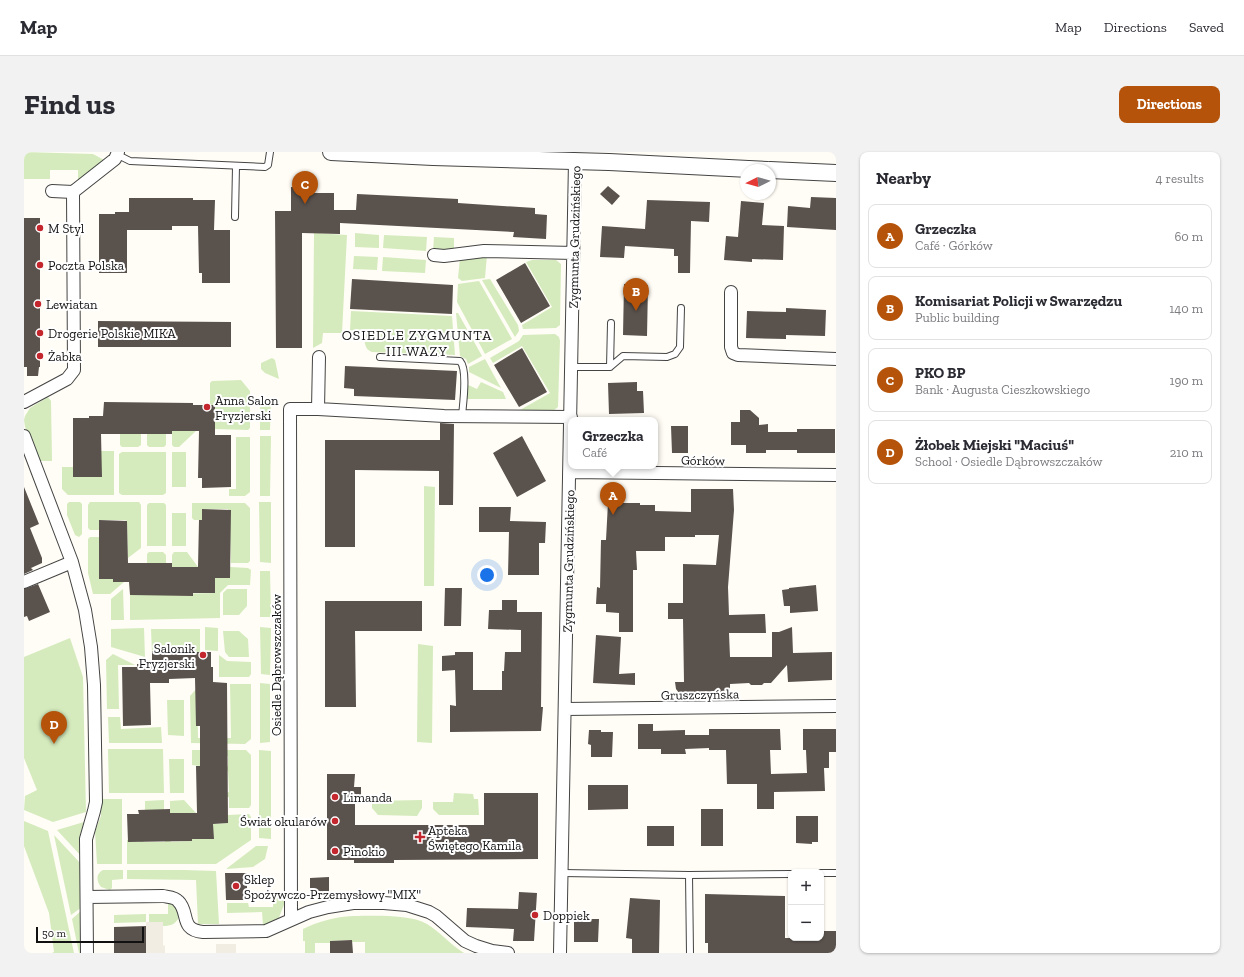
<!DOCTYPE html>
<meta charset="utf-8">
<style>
:root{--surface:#fff;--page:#f2f2f3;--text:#2b2b33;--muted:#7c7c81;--line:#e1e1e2;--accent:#b45309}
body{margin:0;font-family:"Zilla Slab",serif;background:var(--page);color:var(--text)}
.controls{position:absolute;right:12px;bottom:12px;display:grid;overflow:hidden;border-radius:8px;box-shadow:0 1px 3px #0004}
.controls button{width:36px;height:36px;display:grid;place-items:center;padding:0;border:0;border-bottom:1px solid var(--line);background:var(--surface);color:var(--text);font:20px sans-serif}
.compass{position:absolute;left:716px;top:12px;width:36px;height:36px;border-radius:50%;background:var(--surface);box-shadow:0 1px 3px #0004;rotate:265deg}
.scale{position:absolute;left:12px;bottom:10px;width:108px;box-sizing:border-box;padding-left:4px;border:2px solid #111;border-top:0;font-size:11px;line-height:14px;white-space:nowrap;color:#111;-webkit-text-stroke:3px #fff;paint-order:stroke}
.you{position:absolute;left:463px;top:423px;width:14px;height:14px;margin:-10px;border:3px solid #fff;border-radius:50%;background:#1a73e8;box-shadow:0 0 0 6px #1a73e833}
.badge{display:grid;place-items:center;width:26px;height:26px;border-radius:50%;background:var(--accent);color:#fff;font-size:13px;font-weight:700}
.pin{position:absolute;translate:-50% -33px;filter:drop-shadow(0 1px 2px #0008)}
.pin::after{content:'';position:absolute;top:21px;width:14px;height:12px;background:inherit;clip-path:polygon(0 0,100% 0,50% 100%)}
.popup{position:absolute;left:544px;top:265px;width:90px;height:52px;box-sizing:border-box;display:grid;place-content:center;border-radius:8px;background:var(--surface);filter:drop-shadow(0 1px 3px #0005);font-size:13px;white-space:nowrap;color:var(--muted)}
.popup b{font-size:15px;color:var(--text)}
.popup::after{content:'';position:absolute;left:50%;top:100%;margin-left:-8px;border:8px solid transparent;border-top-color:var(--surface)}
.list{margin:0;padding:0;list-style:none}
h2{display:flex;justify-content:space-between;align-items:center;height:52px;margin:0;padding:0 16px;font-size:17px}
h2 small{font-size:13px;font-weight:400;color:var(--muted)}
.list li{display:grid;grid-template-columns:26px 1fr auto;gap:12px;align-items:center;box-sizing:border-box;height:64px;margin:0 8px 8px;padding:0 8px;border:1px solid var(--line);border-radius:8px}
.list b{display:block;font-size:15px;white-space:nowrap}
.list p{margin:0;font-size:13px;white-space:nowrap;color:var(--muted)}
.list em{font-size:13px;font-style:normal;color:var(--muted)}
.map{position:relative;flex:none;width:812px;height:801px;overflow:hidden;border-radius:8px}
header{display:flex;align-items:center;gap:24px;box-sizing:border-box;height:56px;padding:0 20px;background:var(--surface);border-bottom:1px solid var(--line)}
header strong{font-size:19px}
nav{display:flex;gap:22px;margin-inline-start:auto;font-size:14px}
.intro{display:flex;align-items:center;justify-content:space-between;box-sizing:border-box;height:96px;padding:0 24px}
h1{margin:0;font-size:28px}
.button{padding:10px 18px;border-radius:8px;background:var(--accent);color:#fff;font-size:14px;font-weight:700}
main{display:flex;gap:24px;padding:0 24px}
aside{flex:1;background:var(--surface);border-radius:8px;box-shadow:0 1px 3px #0004}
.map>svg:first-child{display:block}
.green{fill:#d5ebbd}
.plaza{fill:#f1ede2}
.building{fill:#5a524d}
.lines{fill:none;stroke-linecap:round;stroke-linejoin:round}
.service-casing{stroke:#444;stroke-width:8}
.minor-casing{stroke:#444;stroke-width:14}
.tertiary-casing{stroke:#444;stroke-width:18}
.service{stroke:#fff;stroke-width:6}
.minor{stroke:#fff;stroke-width:12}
.tertiary{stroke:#fff;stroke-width:16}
.poi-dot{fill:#c4262e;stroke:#fff;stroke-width:1.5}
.labels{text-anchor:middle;stroke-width:4;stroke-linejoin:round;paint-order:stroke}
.poi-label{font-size:13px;fill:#111;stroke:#fff;text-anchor:start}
.street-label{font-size:13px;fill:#111;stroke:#fff}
.neighbourhood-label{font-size:14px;letter-spacing:1px;fill:#111;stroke:#fff}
</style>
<header>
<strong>Map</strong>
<nav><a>Map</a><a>Directions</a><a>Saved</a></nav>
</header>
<div class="intro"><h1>Find us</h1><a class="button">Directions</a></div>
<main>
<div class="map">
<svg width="812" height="801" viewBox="0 0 812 801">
<rect width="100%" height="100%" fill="#fffdf5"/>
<!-- green -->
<path class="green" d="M0,0L69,2L80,8L57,28H54V18H26V27H0Z
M290,81L323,83L318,181H299L298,191L289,196Z
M331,81L355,83V96L331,95Z
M360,83L403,85L402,99L359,96Z
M410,85L430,86V98L409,99Z
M463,103L461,126L438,129L434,126L436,106Z
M330,104L354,105L353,118L329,117Z
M359,105L402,108L401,121L358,119Z
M508,108H532L537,112L536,170V173L532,176L499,177L498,173L528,155L502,110Z
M466,127L494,173L495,179L491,185L458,128Z
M455,129L488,187L461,202L433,150L434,132Z
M327,159L428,164L431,203L348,200C339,197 342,188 338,181L334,179L326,178Z
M432,161H434L458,204L444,212L442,207L436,204Z
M531,182L535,185L536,189L534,255L529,259H497L496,258L526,241L498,194L469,211L466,206L495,189L499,183Z
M248,206L251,208L255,227L241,221L237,217V211Z
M461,207L477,236L445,220V215Z
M217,228L226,239V276L224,278L191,277V253H186V231L188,229Z
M457,230L479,240L482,247H442V232L453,237Z
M24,245L27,249L28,309H16L1,275L0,268L1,264L6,256Z
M236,249H247L246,278H236Z
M96,278H117V293L114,295H98L96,293Z
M123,278L142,279V293L140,295H125L123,293Z
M148,279H172L155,295H150L148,293Z
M236,284H247L246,344H236Z
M212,285H226V340L221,344H205V337H212Z
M77,299H90V343H44L38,337V315H49V325H75Z
M98,300H142V341L139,343H98L95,341V302Z
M148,300H162V335H148Z
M400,334L411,335L410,434H400Z
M45,350H56L58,352V382L55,385L51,383L43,363V352Z
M66,350H115L117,353V396L104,406L103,369L101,368H76L75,378H66L64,376V353Z
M235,350H247V411L236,410Z
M125,351H140L142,353V394H123V353Z
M168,351H221L226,356V409L224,411H207L206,374L204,357H179L178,368H170L168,366Z
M148,361H162V394H148Z
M66,385H75V427H89V430H100L86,442H69L64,421V387Z
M125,400H139L142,403V415H123V402Z
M150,400H163L174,415H148V403Z
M206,415L224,416L227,418L226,433H204L196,441V466L106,468V443L191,441V426H205Z
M236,419H246L247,465H236Z
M99,437L100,468H87V447Z
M203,437H223V454L215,463H199V441Z
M181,475L194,476V499L181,498Z
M236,475L247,476L246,523L237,522Z
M120,476L121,505L87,495V477Z
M127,477H176V500L128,501Z
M199,479H215L224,487L225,505H205L201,500Z
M46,486L59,525L62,660L29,670L0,658L1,644L13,638L0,606V505Z
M394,492L409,494L408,591L393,590Z
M89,502L111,513H94L95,557H83L82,508Z
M195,503L203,509L227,510V522L225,525H195Z
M236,531L246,532V590L236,591Z
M206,532H227V587L221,592L167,591L166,544L173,536L174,586H207Z
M143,548H160V584L144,583Z
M84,565H96L97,577L137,575L138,591H85Z
M84,597H139L140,641H85Z
M168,598H222L227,603V653L225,656H205V645H203L202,641L205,640L204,619H202V615L204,614V604L176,603V614L168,613Z
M235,598L247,599V687L235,686Z
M145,607H160V641H146Z
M430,641L449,642L450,647H454L455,663H415L409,657V650H429Z
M77,647H98V712H73L71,679L77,664Z
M140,648V662H121V649Z
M160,648L172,661H146V649Z
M398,648V656L393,664L354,663L348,656V649Z
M225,662L227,665V688L192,712H103V688H105V690H115V688H120V690H141V688L146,687L147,690L167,689L168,687H189V672L204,671V663Z
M0,669L24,679L50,801H28L30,800L25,761L0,694Z
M60,670L56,684L57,704L33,678Z
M30,683L57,712L58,755L47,763Z
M232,694H244L241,707L229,715L202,717Z
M79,718H99V727L88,728V736L86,738L77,735C73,730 71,722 79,718Z
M103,718H160L192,719L195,772H174L172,728L103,727Z
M259,744L261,750L254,768L245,772L239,773L238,760L203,761V751H224L225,755H249V745Z
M144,751C151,753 155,757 155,765C152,772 147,774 139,774V770H125V762H144Z
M57,759L58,801H55L48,767Z
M122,762V770L90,771V763Z
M329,764C350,764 385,762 403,772C416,780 427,793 440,801H341V790H328V788L306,789V791H291V801H281V789H279V777C295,769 311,765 329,764Z"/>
<!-- plaza -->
<path class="plaza" d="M122,770H139V793L141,794V801H122Z
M192,792H212V801H192Z"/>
<!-- building -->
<path class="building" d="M584,34L596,44L588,53L576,42Z
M267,35L280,36V41H310V58H332L333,42L434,47V51L511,56V62L523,63L522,87L489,85L490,80L316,71V82L278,81V196H252L251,59H267Z
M787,45L812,46V78L763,75L764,54L786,56Z
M105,46H169V48H191L190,78H206V131H178V121H175L174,74H148V78H103V121H75V62H91V60H105Z
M623,48L686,50L685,70L667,69L666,121H654V104H650V97L601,94L600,106L576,105L578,74L621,77Z
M717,49L740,51L738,73L760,74L759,108L728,107V110L700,108L702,84L714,85Z
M0,66H16V215H15L14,224H3V215H0Z
M501,111L526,154L497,171L472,128Z
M328,127L429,133L428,162L326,157Z
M600,132L624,133L623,184L599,183Z
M762,156L802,158L801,184L762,183V187L722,186L723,159L762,160Z
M74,169L207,170V195H74Z
M498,196L523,240L495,255L470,213Z
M321,214L433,219L431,248L330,244V237L320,236Z
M613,230V239H619L620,261L585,262L584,231Z
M80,250L169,251V253H191V283H207V335L178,336V326H174L175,279H148V282H77L78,325H49V266H65V264H79Z
M716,258H726L735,266V273L744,272V280H773V277H811V301H773V298H742V301H722V293H707V270H716Z
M416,271L430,272L429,353H415V319L331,318V395H301V288H416Z
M647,274H664V301H648Z
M498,284L522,329L493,345L469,301Z
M0,335L15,372L6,376L18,406V411L7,416L9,418L0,422Z
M667,337H709L710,358L704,435L705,463L741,462L742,481H705L706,505H748V480H755L768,475L769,501L808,500V528L764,530L763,513L747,531H740L738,533H727L725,531L706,532V541H655L652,537L651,530H660L659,467H644V451H659V412L692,413L695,383H671V385H641V399H612L613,418H609V480H595V461L582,460V452H572L573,435L576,436L577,388H582L584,351H616V353H631V359L667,360Z
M455,355H487L486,369L522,370L521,391H515V423H484L485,380H455Z
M178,357L207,358L206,426H191V441H169V444L106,443L105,430H89V427H75V368L103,369L104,411H148V415H174L175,368H178Z
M14,432L26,460L5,469L3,464L0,465V437Z
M792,433L794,459L766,461V454H760L758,438L765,437V436Z
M421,436H438L437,474H420Z
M478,448H493V460H518L517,555H519L517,579L426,580V553L432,554L431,518L418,519V504L431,503V500H449V538H478V519H480L481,500H497V478L464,477L465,458H478Z
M301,449H398V479H331L332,555H301Z
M572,483L597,485L595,522L611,521V533L569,531Z
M165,498V500H187V515H189V530L203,531L204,671L189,672L190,687H168V689L104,690L103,662H115L114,658L146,657V661H173L172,614H176V574H172L171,526L145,527V531H126L127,573L99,574L98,515H113V512H128V499Z
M614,572H629V579L661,578V583H685V577H756L757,598H746L747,622L783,621L782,598H779V577H812V600H805V616H800L801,639L750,640V657H733V632H703L702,598H685V596L661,597L662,602H637V597H614Z
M565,578H577V580H589L588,605H567V593L564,592Z
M303,622H331L330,635H337V648H331V673H460V641H514V707L370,708V711H330V708H303Z
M564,633H604V657L564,658Z
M677,657H699V694H677Z
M772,664H794V690H788V692L772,691Z
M623,674H650V694H623Z
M201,721H223V748H202Z
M305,725V740H286V726Z
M495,740L513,741L510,789H489L490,777L442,775L443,756L494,757Z
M681,742L761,744V786H797V779H812V801H684V791H681Z
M606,746L636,748L635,801H608V787L602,786Z
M550,767H575L574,790H550Z
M122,774V801H90V775Z
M328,788L329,801H306V789Z"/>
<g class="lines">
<!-- service casing -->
<g class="service-casing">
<path id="service" d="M94,3L106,9L241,15L244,13L246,0
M211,65L212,14
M356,205L436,209C444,218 439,251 438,264
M548,215H586L599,204L643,205L651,202L656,195L657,156
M586,215L587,171
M538,721L665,723L767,722
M797,721H812
M665,723L666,801"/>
</g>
<!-- minor casing -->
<g class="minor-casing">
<path id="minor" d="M49,40L91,7L94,0
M410,103L420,104L460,99L550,101
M707,140V195L709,201L714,203L812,207
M0,250L43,227L50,218L49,40L28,39
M294,257L295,205
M0,284L48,410L61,458L67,495L70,533L72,650L70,659L62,687L63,801
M545,320L812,323
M0,430L48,410
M541,557L812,554
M63,745L139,744C144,745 151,745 154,749C166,760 155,778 179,780L242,779L285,760L304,755L329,751H360L383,753L405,760L412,764L441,789L452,794L468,799L484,801
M267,768L266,257H294L420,264L547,265
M536,801L551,9"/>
</g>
<!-- tertiary casing -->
<g class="tertiary-casing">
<path id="tertiary" d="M307,0L409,5L585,10L743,18
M746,18L812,21"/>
</g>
<!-- service -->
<use href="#service" class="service"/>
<!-- minor -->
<use href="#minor" class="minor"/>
<!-- tertiary -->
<use href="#tertiary" class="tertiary"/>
</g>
<!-- markers -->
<g class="poi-dot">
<circle cx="16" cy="76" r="4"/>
<circle cx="16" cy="113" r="4"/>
<circle cx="14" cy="152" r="4"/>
<circle cx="16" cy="181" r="4"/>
<circle cx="16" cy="204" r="4"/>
<circle cx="183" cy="255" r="4"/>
<circle cx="179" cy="503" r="4"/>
<circle cx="311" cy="645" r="4"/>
<circle cx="311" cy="669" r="4"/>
<path d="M394 679h4v4h4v4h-4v4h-4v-4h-4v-4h4z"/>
<circle cx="311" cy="699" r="4"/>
<circle cx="212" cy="734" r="4"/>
<circle cx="511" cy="763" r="4"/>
</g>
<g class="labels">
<!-- poi labels -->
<g class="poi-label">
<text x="24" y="81">M Styl</text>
<text x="24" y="118">Poczta Polska</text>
<text x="22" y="157">Lewiatan</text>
<text x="24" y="186">Drogerie Polskie MIKA</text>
<text x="24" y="209">Żabka</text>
<text x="191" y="253">Anna Salon<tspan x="191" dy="15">Fryzjerski</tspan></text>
<text x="171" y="501" text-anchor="end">Salonik<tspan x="171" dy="15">Fryzjerski</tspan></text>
<text x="319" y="650">Limanda</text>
<text x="303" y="674" text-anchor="end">Świat okularów</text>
<text x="404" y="683">Apteka<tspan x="404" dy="15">Świętego Kamila</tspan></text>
<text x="319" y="704">Pinokio</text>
<text x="220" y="732">Sklep<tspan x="220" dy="15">Spożywczo-Przemysłowy "MIX"</tspan></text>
<text x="519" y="768">Doppiek</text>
</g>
<!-- street labels -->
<g class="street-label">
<text transform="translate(550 85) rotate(-89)" y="5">Zygmunta Grudzińskiego</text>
<text transform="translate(679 308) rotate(1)" y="5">Górków</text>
<text transform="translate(544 409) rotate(-89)" y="5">Zygmunta Grudzińskiego</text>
<text transform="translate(252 513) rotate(-90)" y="5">Osiedle Dąbrowszczaków</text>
<text transform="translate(676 542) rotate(-1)" y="5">Gruszczyńska</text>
</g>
<!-- neighbourhood labels -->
<g class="neighbourhood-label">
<text x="393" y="188">OSIEDLE ZYGMUNTA<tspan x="393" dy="16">III WAZY</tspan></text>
</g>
</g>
</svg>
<div class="controls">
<button>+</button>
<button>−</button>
</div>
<svg class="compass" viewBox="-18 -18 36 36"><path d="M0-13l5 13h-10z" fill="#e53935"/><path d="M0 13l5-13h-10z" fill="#7c7c81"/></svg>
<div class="scale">50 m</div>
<div class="you"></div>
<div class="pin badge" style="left:589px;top:363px">A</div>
<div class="popup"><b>Grzeczka</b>Café</div>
<div class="pin badge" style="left:612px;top:159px">B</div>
<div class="pin badge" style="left:281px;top:52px">C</div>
<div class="pin badge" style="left:30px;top:592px">D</div>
</div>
<aside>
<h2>Nearby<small>4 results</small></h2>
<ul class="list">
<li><span class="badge">A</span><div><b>Grzeczka</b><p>Café · Górków</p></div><em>60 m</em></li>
<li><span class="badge">B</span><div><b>Komisariat Policji w Swarzędzu</b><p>Public building</p></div><em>140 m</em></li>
<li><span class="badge">C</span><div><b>PKO BP</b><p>Bank · Augusta Cieszkowskiego</p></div><em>190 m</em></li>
<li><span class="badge">D</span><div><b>Żłobek Miejski &quot;Maciuś&quot;</b><p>School · Osiedle Dąbrowszczaków</p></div><em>210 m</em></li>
</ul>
</aside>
</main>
